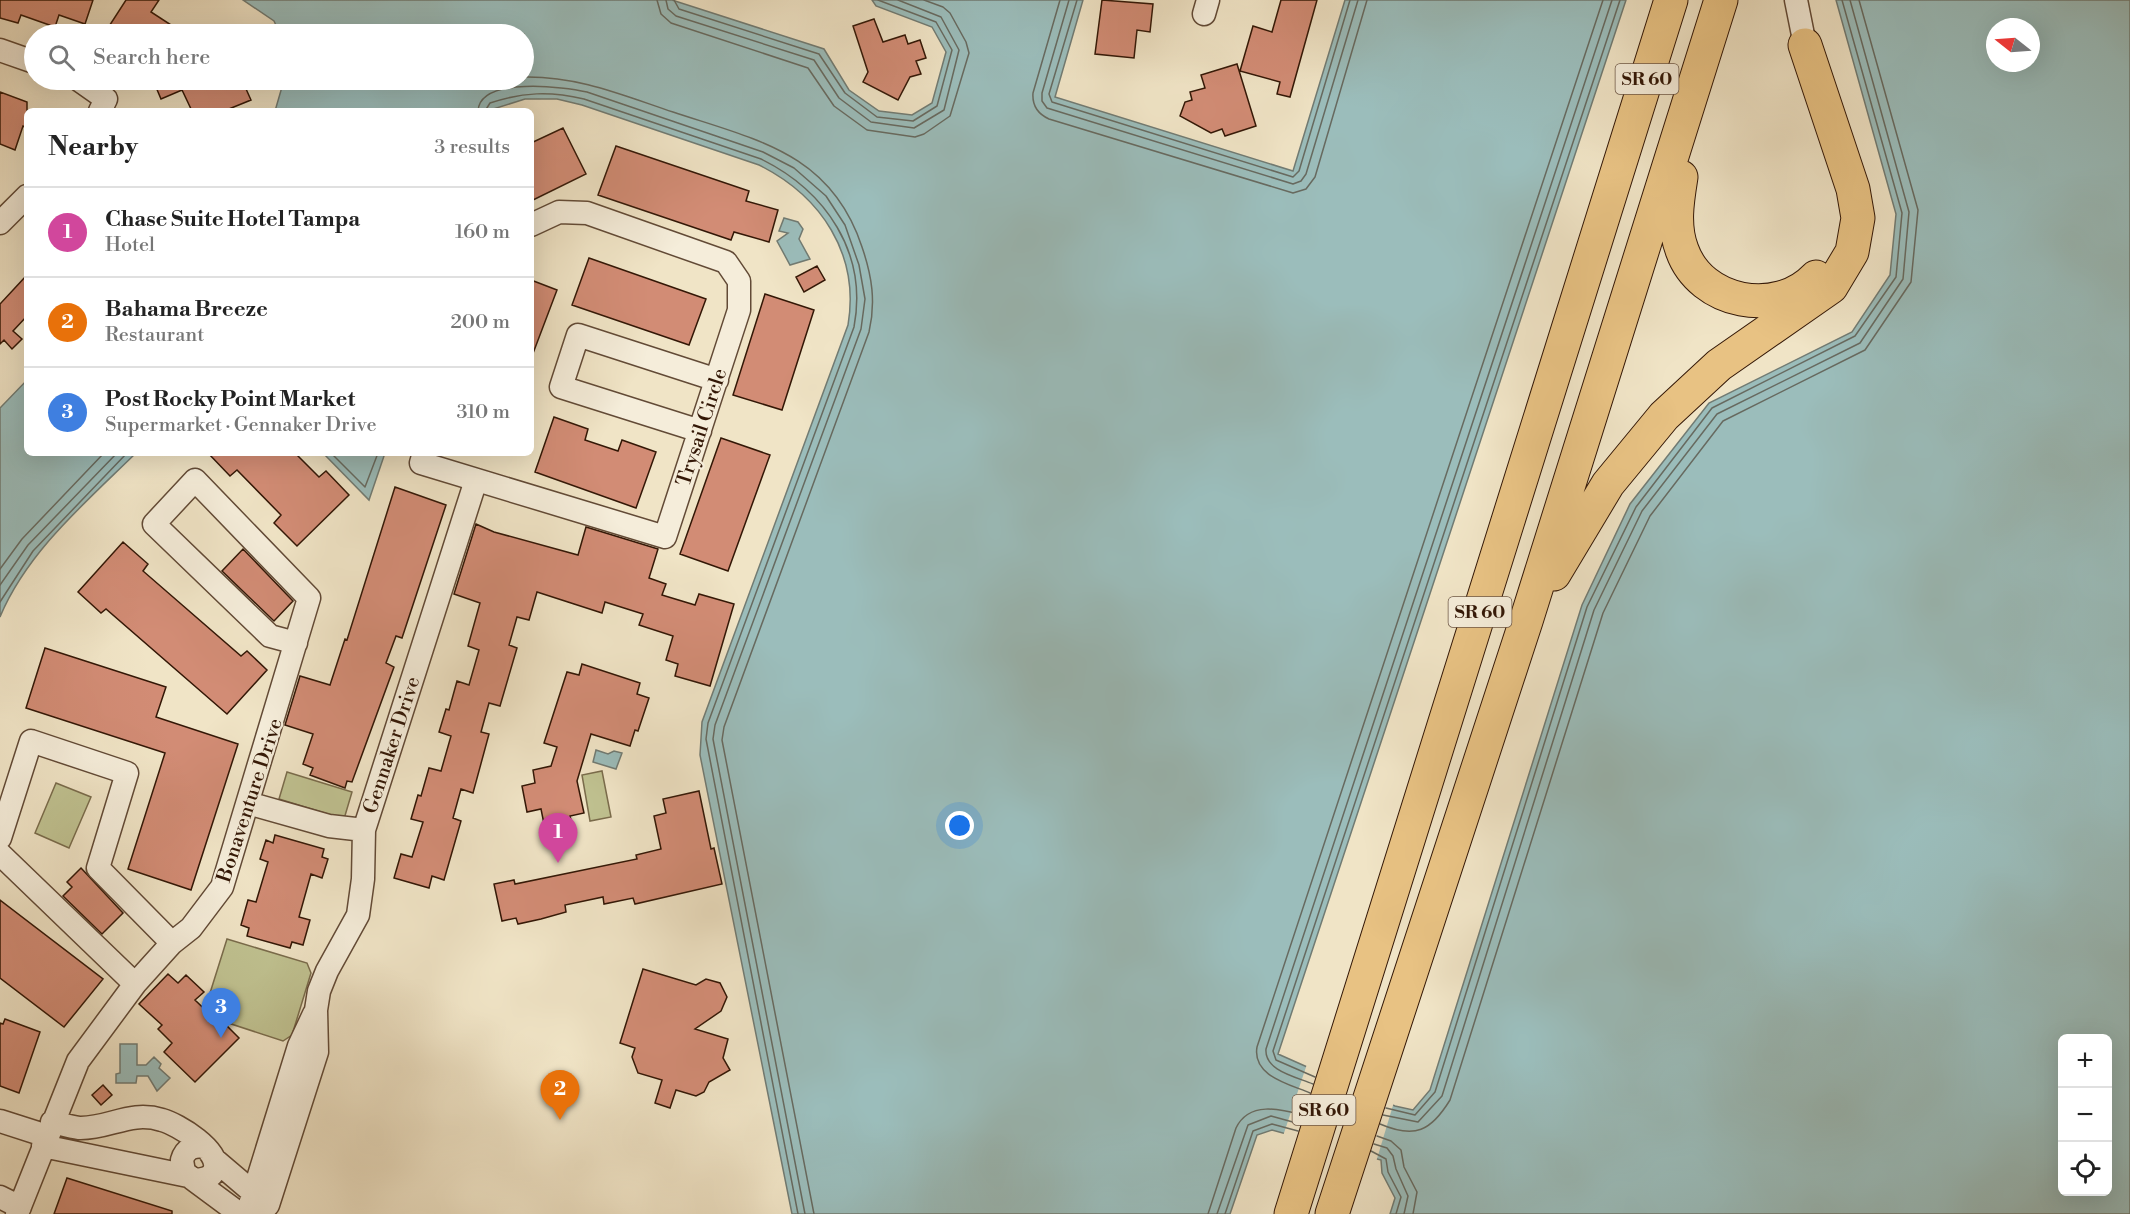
<!DOCTYPE html>
<meta charset="utf-8">
<style>
:root{--surface:#fff;--page:#f2f2f2;--text:#222;--muted:#767676;--line:#e0e0e0;--accent:#db2777}
body{margin:0;font-family:"Libre Bodoni",serif;background:var(--page);color:var(--text)}
.controls{position:absolute;right:18px;bottom:18px;display:grid;overflow:hidden;border-radius:9px;box-shadow:0 6px 24px #0002}
.controls button{width:54px;height:54px;display:grid;place-items:center;padding:0;border:0;border-bottom:2px solid var(--line);background:var(--surface);color:var(--text);font:30px sans-serif}
.compass{position:absolute;left:1986px;top:18px;width:54px;height:54px;border-radius:50%;background:var(--surface);box-shadow:0 6px 24px #0002;rotate:287deg}
.you{position:absolute;left:960px;top:826px;width:21px;height:21px;margin:-15px;border:4px solid #fff;border-radius:50%;background:#1a73e8;box-shadow:0 0 0 9px #1a73e833}
.badge{display:grid;place-items:center;width:39px;height:39px;border-radius:50%;background:var(--accent);color:#fff;font-size:20px;font-weight:700}
.pin{position:absolute;translate:-50% -50px;filter:drop-shadow(0 2px 3px #0008)}
.pin::after{content:'';position:absolute;top:32px;width:21px;height:18px;background:inherit;clip-path:polygon(0 0,100% 0,50% 100%)}
.list{margin:0;padding:0;list-style:none}
h2{display:flex;justify-content:space-between;align-items:center;height:78px;margin:0;padding:0 24px;font-size:26px}
h2 small{font-size:20px;font-weight:400;color:var(--muted)}
.list li{display:grid;grid-template-columns:39px 1fr auto;gap:18px;align-items:center;box-sizing:border-box;height:90px;padding:0 24px;border-top:2px solid var(--line)}
.list b{display:block;font-size:22px;white-space:nowrap}
.list p{margin:0;font-size:20px;white-space:nowrap;color:var(--muted)}
.list em{font-size:20px;font-style:normal;color:var(--muted)}
.icon{flex:none;width:33px;height:33px;fill:none;stroke:currentColor;stroke-width:2;stroke-linecap:round;stroke-linejoin:round}
.map{position:relative;flex:none;width:2130px;height:1214px;overflow:hidden}
.search{position:absolute;background:var(--surface);box-shadow:0 6px 24px #0002;left:24px;top:24px;width:510px;height:66px;display:flex;align-items:center;gap:15px;box-sizing:border-box;padding:0 21px;border-radius:33px;color:var(--muted);font-size:22px}
.panel{position:absolute;background:var(--surface);box-shadow:0 6px 24px #0002;left:24px;top:108px;width:510px;height:348px;border-radius:9px}
.map>svg:first-child{display:block}
.green{fill:#c0c291;stroke:#7a6c4c;stroke-width:1.5}
.water{fill:#9bbdbb;stroke:#717b73;stroke-width:1.5;fill-rule:evenodd}
.pier{fill:#f0e4c6}
.lines{fill:none;stroke-linecap:round;stroke-linejoin:round}
.shore{stroke:#676a60;stroke-width:1.5}
.building{fill:#d28c75;stroke:#331706;stroke-width:1.5}
.minor-casing{stroke:#624a36;stroke-width:25}
.highway-casing{stroke:#331706;stroke-width:35}
.minor{stroke:#f5edda;stroke-width:22}
.highway{stroke:#e8c283;stroke-width:33}
.labels{text-anchor:middle;stroke-width:4.5;stroke-linejoin:round;paint-order:stroke}
.shield{fill:#f5edda;stroke:#6d5746;stroke-width:1.5}
.shield-label{font-size:18px;font-weight:bold;fill:#331706}
.street-label{font-size:20px;fill:#331706;stroke:#f5edda}
</style>
<div class="map">
<svg width="2130" height="1214" viewBox="0 0 2130 1214">
<rect width="100%" height="100%" fill="#f0e4c6"/>
<filter id="stains"><feTurbulence type="fractalNoise" baseFrequency=".00333" numOctaves="4"/><feColorMatrix values="0 0 0 0 .2 0 0 0 0 .09 0 0 0 0 .02 0 0 0 .5 -.17"/></filter>
<radialGradient id="worn" r=".72"><stop offset=".6" stop-color="#630" stop-opacity="0"/><stop offset="1" stop-color="#630" stop-opacity=".3"/></radialGradient>
<!-- green -->
<path class="green" d="M602,771L611,817L590,821L582,775Z
M287,772L352,792L344,819L279,799Z
M56,783L91,797L69,848L35,833Z
M227,939L307,963L311,973L292,1035L283,1041L210,1017L205,1009Z"/>
<!-- water -->
<path class="water" d="M243,0H672L824,49L849,90L879,111L912,115L932,103L946,52L932,27L876,6L872,0H1083L1055,97L1293,171L1345,0H1626L1278,1054L1395,1106L1413,1110L1430,1090L1582,605L1630,504L1709,403L1852,332L1890,275L1896,214L1836,0H2130V1214H1390L1395,1198L1382,1173L1381,1160L1272,1130L1257,1135L1230,1214H792L700,755L702,722L848,325C860,254 821,196 759,165L582,105L557,99H525L487,111H275L284,80H524V34H280L274,21ZM1995,27H2031V63H1995ZM2062,1038H2108V1192H2062Z
M784,218L798,222L803,229L799,239L810,259L790,265L777,241L788,233L779,231Z
M27,380V453H136C86,502 27,552 0,617V408Z
M323,453H385L369,500Z
M596,750L608,754L614,751L622,753L616,769L593,762Z
M120,1044H137V1065H146L154,1057L161,1064L159,1068L170,1078L157,1091L148,1076H137L136,1083H116V1074L120,1073Z"/>
<!-- pier -->
<path class="pier" d="M1307,1064L1394,1102L1376,1162L1283,1136Z"/>
<g class="lines">
<!-- shore -->
<path class="shore" d="M657,0L661,14L671,23L808,68L834,106L867,130L915,137L924,134L950,116L969,53L966,42L950,13L943,7L924,0
M666,0L668,9L676,16L814,60L839,98L871,122L914,128L944,110L959,50L941,17L898,0
M674,0L679,9L819,54L845,93L877,117L913,121L937,106L952,50L936,22L878,0
M1060,0L1033,93C1032,106 1038,114 1049,119L1293,193L1306,189L1315,177L1367,0
M1069,0L1042,93V101L1047,108L1293,184L1301,181L1306,174L1358,0
M1077,0L1049,94L1052,102L1293,177L1299,171L1350,0
M524,77C578,76 622,95 673,112C757,140 831,153 862,247C872,276 876,302 869,332L724,727L722,740L814,1214
M478,111C480,76 565,87 587,92L763,152L794,168L826,196L845,225L859,265L865,299L861,329L715,725L713,739L805,1214
M485,111L490,103C523,92 550,91 584,99L761,159C826,191 868,253 854,327L708,723L706,739L798,1214
M331,453L365,487L378,453
M0,569L22,539L104,453
M0,585L28,545L117,453
M0,602L33,551L127,453
M1315,1077L1276,1060L1273,1051L1620,0
M1313,1084C1297,1077 1264,1071 1266,1049L1612,0
M1310,1093C1289,1084 1252,1076 1257,1047L1603,0
M1386,1108L1415,1115L1435,1092L1587,607L1636,507L1712,408L1855,336L1896,277L1902,213L1842,0
M1383,1115L1418,1122L1442,1096L1594,610L1642,511L1717,414L1860,343L1903,279L1909,212L1850,0
M1380,1124C1415,1139 1431,1131 1450,1100L1603,613L1650,516L1723,421L1865,350L1911,282L1918,210L1859,0
M1377,1136L1391,1141L1401,1150L1404,1167L1417,1192L1413,1214
M1374,1144L1387,1148L1393,1156L1396,1169L1408,1196L1404,1214
M1371,1151L1386,1159L1388,1172L1401,1197L1396,1214
M1208,1214L1236,1128C1249,1101 1280,1109 1303,1115
M1217,1214L1248,1125L1271,1116L1300,1124
M1225,1214L1253,1131L1272,1124L1298,1131"/>
</g>
<!-- building -->
<path class="building" d="M0,0H93L85,24L59,15L55,27L21,15L18,23L0,18Z
M126,0H159L151,12L185,34H104Z
M1102,0L1153,4L1150,32L1137,30L1134,58L1095,54Z
M1281,0H1317L1290,97L1277,94L1280,82L1240,71L1253,26L1272,32Z
M874,19L883,42L905,35L908,44L920,40L926,58L916,61L921,74L910,77L898,100L863,82L868,72L853,26Z
M1237,64L1256,126L1225,136L1222,129L1211,133L1180,116L1185,102L1192,100L1190,92L1205,88L1201,75Z
M153,80H242L251,100L224,111H192L182,90L161,99Z
M0,92L27,102V128L23,126L15,150L0,144Z
M563,128L586,174L531,201V143Z
M616,146L749,191L746,201L778,210L769,242L734,232L731,240L598,195Z
M589,258L706,299L689,345L572,305Z
M817,266L825,280L804,292L796,277Z
M27,275V316L13,331L22,339L12,349L4,340L0,344V304Z
M531,280L557,290L532,356H531Z
M765,294L814,310L782,410L733,395Z
M554,417L588,429L585,440L618,451L622,440L656,452L636,508L535,472Z
M721,438L770,455L728,571L680,554Z
M208,453H295L319,477L326,471L349,495L297,546L274,523L281,515L237,470L230,476Z
M395,487L446,505L402,638L396,636L386,663L394,667L352,782L347,781L345,788L310,775L313,768L303,764L313,734L285,725L300,676L330,685L345,639L347,640Z
M476,524L494,532L578,555L586,527L658,549L649,578L666,584L662,595L695,605L699,594L734,604L710,686L675,676L678,664L666,660L673,636L639,625L643,614L605,602L602,613L537,592L529,620L517,617L509,645L517,648L500,706L489,703L481,732L489,734L473,793L461,789L453,818L461,821L444,880L432,876L429,888L394,878L401,854L412,857L423,822L411,819L418,795L421,796L429,768L441,771L451,736L439,732L446,709L449,710L457,681L469,685L479,650L468,646L480,603L454,594Z
M123,542L148,564L143,571L241,656L247,651L267,670L227,714L106,609L101,613L78,592Z
M243,549L293,601L274,621L222,571Z
M45,648L166,687L156,717L238,744L191,890L128,869L165,753L26,708Z
M582,664L640,683L637,694L649,698L638,731L635,730L630,746L591,734L577,781L584,813L570,816L573,829L546,834L541,809L527,812L522,786L535,783L533,770L551,766L557,747L544,743L567,672L579,675Z
M699,791L711,849L714,848L722,884L635,904L633,898L604,904L603,897L565,905L566,912L541,919L518,924L516,918L502,921L494,884L514,880L515,884L637,859L636,855L661,849L654,816L666,813L663,799Z
M275,835L324,849L322,857L328,859L322,878L311,874L299,917L310,920L303,945L292,942L290,948L247,936L249,928L241,925L248,900L256,902L268,862L260,859L266,840L273,843Z
M81,868L123,913L102,934L63,896L72,887L67,882Z
M0,900L103,979L64,1027L0,978Z
M643,969L696,985L706,979L720,983L727,997L721,1011L695,1029L728,1039L723,1058L730,1070L709,1082L704,1092L696,1096L676,1090L670,1108L655,1103L662,1080L638,1073L632,1057L635,1048L620,1043Z
M168,974L178,983L186,975L204,992L195,1000L220,1024L222,1021L239,1038L195,1082L164,1052L172,1043L158,1029L162,1025L139,1004Z
M5,1019L40,1032L19,1093L0,1086V1023L3,1024Z
M103,1085L112,1095L101,1105L92,1095Z
M67,1178L172,1211V1214H54Z"/>
<g class="lines">
<!-- minor casing -->
<g class="minor-casing">
<path id="minor" d="M1796,0L1805,45
M1204,14L1208,0
M0,50L34,62
M79,80L106,99L100,111
M0,223L27,196
M700,431L561,387L578,335L717,380
M424,453L421,463L665,537L739,310V281L726,262L587,213L559,212L531,225
M248,803L329,826L364,830
M0,838L31,741L127,773L98,868L172,943
M0,854L135,984
M0,1121L47,1136
M52,1122C61,1124 70,1127 79,1128C109,1129 130,1110 162,1120C177,1124 223,1151 214,1171C211,1178 202,1180 194,1180L184,1172L182,1160C185,1149 193,1145 205,1147
M43,1146L188,1176
M215,1160L263,1201
M194,1180L240,1214
M0,1197L20,1207
M17,1214L78,1061L135,984L172,943L191,928L222,887L309,598L195,480L154,524L270,636L296,643
M247,1214L299,1046L314,1014
M259,1214L268,1205L317,1052L316,1010L319,991L327,971L358,915L363,879L364,830L476,480"/>
</g>
<!-- highway casing -->
<g class="highway-casing">
<path id="highway" d="M1681,177C1677,202 1673,226 1682,250C1701,304 1777,318 1816,277
M1554,574L1608,484L1664,416L1719,365L1831,287L1852,252L1858,218L1853,189L1805,45
M1291,1214L1671,0
M1332,1214L1526,621L1721,0"/>
</g>
<!-- minor -->
<use href="#minor" class="minor"/>
<!-- highway -->
<use href="#highway" class="highway"/>
</g>
<g class="labels">
<!-- shield labels -->
<g class="shield">
<rect x="1615.5" y="64" width="63" height="30" rx="4.5"/>
<rect x="1448.5" y="597" width="63" height="30" rx="4.5"/>
<rect x="1292.5" y="1095" width="63" height="30" rx="4.5"/>
</g>
<g class="shield-label">
<text x="1647" y="85">SR 60</text>
<text x="1480" y="618">SR 60</text>
<text x="1324" y="1116">SR 60</text>
</g>
<!-- street labels -->
<g class="street-label">
<text transform="translate(701 427) rotate(-72)" y="7">Trysail Circle</text>
<text transform="translate(391 745) rotate(-72)" y="7">Gennaker Drive</text>
<text transform="translate(249 800) rotate(-72)" y="7">Bonaventure Drive</text>
</g>
</g>
<rect width="100%" height="100%" filter="url(#stains)"/>
<rect width="100%" height="100%" fill="url(#worn)"/>
</svg>
<div class="controls">
<button>+</button>
<button>−</button>
<button><svg class="icon" aria-label="locate" viewBox="0 0 24 24"><circle cx="12" cy="12" r="6"/><path d="M12 2v4M12 18v4M2 12h4M18 12h4"/></svg></button>
</div>
<svg class="compass" viewBox="-18 -18 36 36"><path d="M0-13l5 13h-10z" fill="#e53935"/><path d="M0 13l5-13h-10z" fill="#767676"/></svg>
<div class="you"></div>
<div class="pin badge" style="left:558px;top:863px;background:#d1479c">1</div>
<div class="pin badge" style="left:560px;top:1120px;background:#e8710a">2</div>
<div class="pin badge" style="left:221px;top:1038px;background:#3f7fe0">3</div>
<div class="search"><svg class="icon" aria-label="search" viewBox="0 0 24 24"><circle cx="10" cy="10" r="6"/><path d="M15 15l6 6"/></svg>Search here</div>
<section class="panel">
<h2>Nearby<small>3 results</small></h2>
<ul class="list">
<li><span class="badge" style="background:#d1479c">1</span><div><b>Chase Suite Hotel Tampa</b><p>Hotel</p></div><em>160 m</em></li>
<li><span class="badge" style="background:#e8710a">2</span><div><b>Bahama Breeze</b><p>Restaurant</p></div><em>200 m</em></li>
<li><span class="badge" style="background:#3f7fe0">3</span><div><b>Post Rocky Point Market</b><p>Supermarket · Gennaker Drive</p></div><em>310 m</em></li>
</ul>
</section>
</div>
